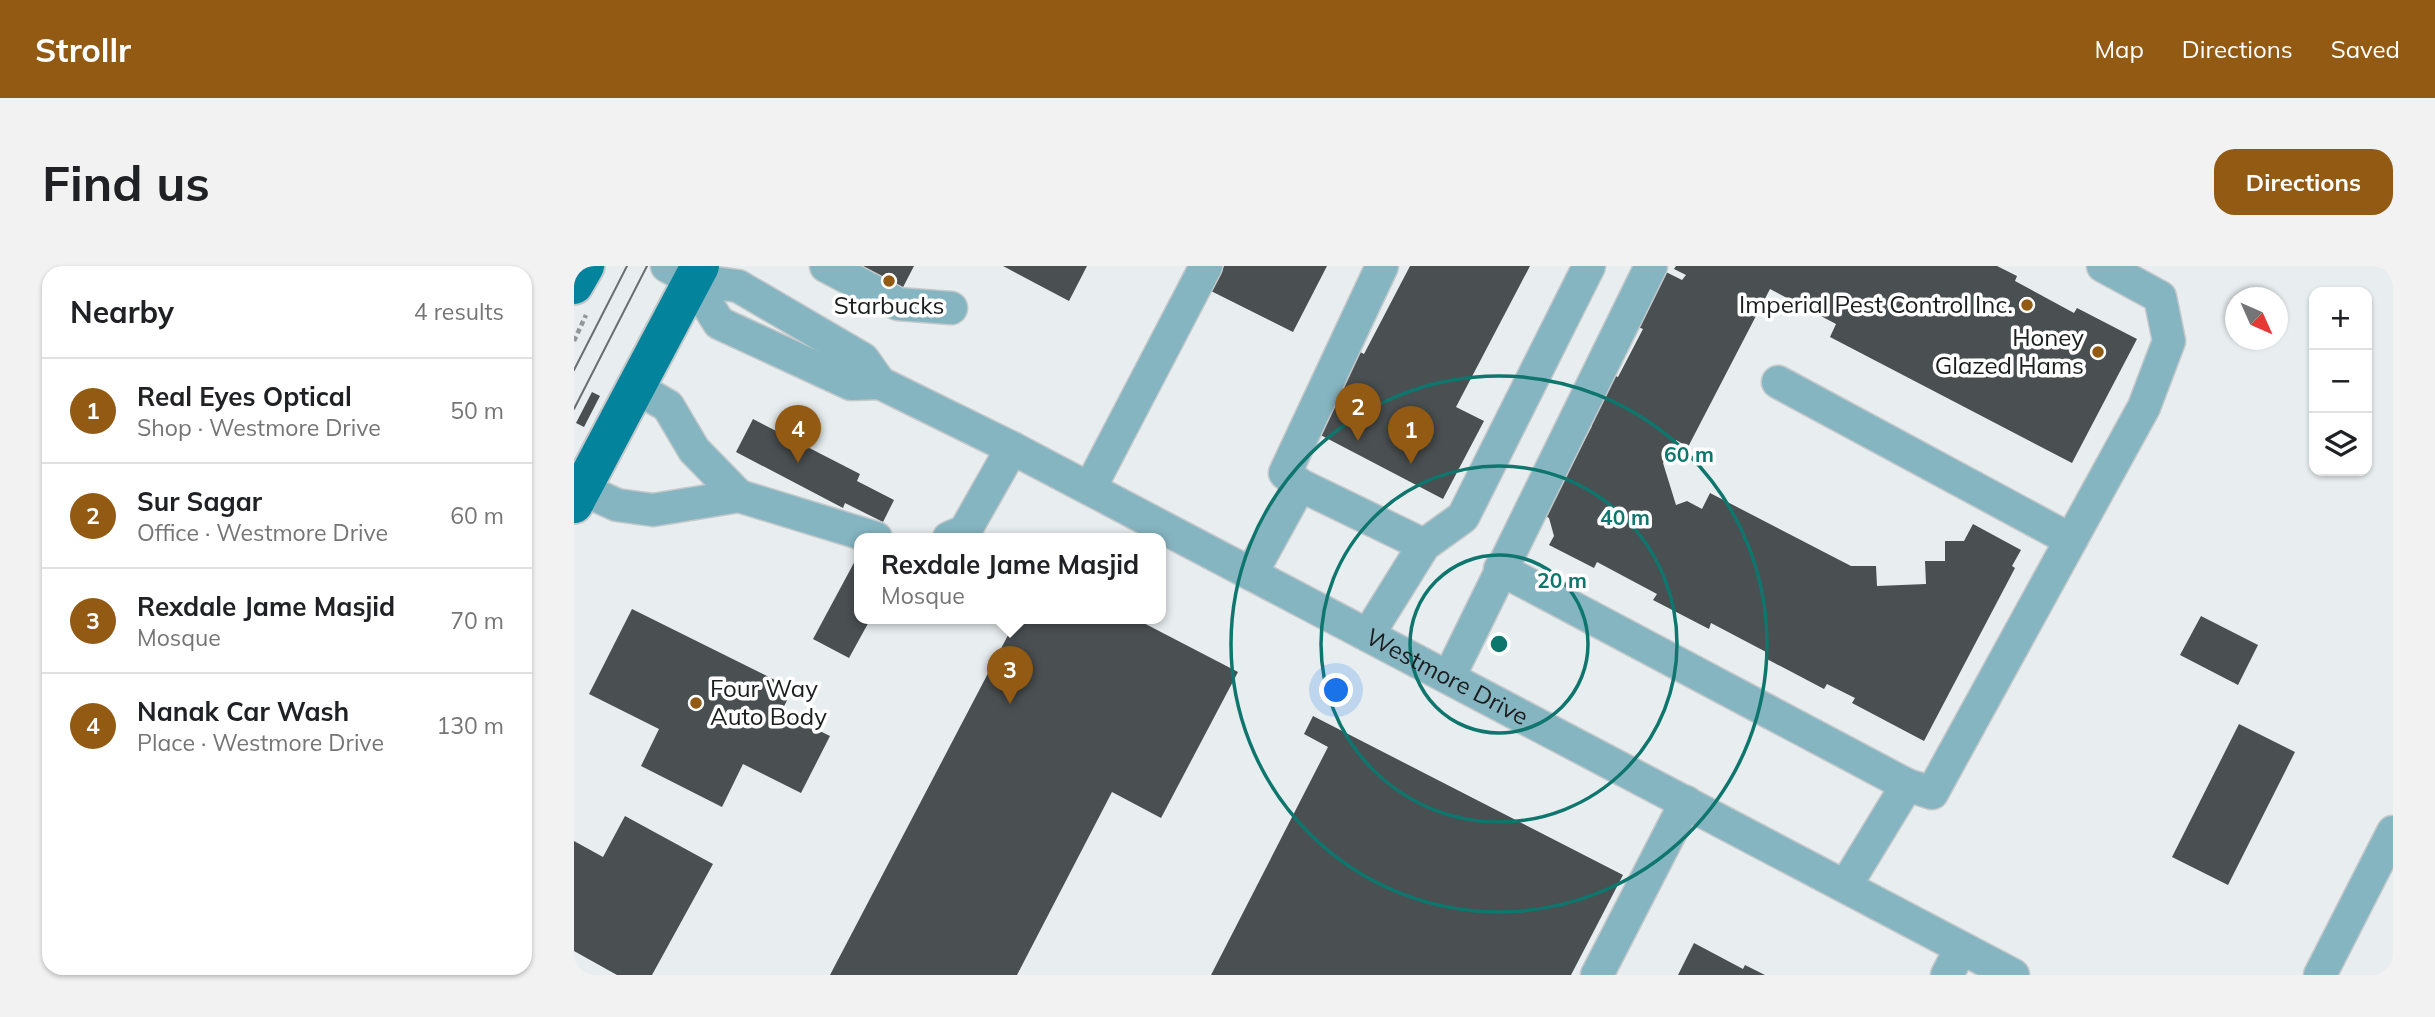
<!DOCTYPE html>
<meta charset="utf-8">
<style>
:root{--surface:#fff;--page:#f2f2f2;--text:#202124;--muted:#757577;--line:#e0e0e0;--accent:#925a13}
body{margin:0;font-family:Mulish,sans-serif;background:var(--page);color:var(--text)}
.controls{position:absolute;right:21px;top:21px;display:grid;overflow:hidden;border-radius:14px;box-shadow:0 2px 5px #0004}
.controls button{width:63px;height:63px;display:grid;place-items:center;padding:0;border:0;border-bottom:2px solid var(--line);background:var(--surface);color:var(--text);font:35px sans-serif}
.compass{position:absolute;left:1651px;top:21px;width:63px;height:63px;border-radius:50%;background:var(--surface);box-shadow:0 2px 5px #0004;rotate:135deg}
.you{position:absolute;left:763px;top:425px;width:24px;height:24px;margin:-18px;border:5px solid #fff;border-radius:50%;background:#1a73e8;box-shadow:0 0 0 10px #1a73e833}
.badge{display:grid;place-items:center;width:46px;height:46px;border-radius:50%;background:var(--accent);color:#fff;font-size:23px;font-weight:700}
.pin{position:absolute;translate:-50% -58px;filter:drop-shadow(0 2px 4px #0008)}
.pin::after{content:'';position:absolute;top:37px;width:24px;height:21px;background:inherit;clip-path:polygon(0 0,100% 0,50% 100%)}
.popup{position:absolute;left:280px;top:267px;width:312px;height:91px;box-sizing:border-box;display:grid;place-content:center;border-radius:14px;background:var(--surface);filter:drop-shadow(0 2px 5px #0005);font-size:23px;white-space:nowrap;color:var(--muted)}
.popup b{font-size:26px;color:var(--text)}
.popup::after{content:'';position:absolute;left:50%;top:100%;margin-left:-14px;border:14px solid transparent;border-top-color:var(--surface)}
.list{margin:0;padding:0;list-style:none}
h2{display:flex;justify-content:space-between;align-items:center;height:91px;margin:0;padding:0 28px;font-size:30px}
h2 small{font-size:23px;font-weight:400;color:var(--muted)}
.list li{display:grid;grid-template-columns:46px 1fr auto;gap:21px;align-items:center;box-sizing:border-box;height:105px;padding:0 28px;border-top:2px solid var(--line)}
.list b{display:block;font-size:26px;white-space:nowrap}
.list p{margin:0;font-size:23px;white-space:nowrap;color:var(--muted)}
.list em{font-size:23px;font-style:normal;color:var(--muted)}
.icon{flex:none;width:38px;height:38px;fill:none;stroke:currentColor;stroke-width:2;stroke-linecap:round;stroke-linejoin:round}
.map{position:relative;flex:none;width:1819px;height:709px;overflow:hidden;border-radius:21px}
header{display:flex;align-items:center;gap:42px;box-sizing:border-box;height:98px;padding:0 35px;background:var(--accent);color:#fff}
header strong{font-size:33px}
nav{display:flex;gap:38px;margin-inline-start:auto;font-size:24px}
.intro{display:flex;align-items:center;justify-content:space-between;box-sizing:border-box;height:168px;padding:0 42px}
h1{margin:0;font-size:49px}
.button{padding:18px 32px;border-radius:21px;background:var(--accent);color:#fff;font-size:24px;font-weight:700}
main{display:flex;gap:42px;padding:0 42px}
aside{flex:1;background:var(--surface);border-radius:21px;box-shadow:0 2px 5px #0004}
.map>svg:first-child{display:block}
.building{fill:#4a4f51}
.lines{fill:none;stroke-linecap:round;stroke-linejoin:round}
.minor-casing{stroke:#c3c8ca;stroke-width:35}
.major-casing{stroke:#c3c8ca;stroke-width:42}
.path{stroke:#939799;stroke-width:4.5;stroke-dasharray:5 3.5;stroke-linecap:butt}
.minor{stroke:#86b5c2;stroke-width:32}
.major{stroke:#04849c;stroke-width:38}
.tram{stroke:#6a6e6f;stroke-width:2}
.ring{fill:none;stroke:#0f766e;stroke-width:3.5}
.poi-dot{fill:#925a13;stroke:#fff;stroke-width:2.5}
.labels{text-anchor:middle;stroke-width:7;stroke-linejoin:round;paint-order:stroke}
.poi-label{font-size:24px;fill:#1b1d1e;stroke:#fff;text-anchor:end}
.street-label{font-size:24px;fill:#1b1d1e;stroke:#fff}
.centre{fill:#0f766e;stroke:#fff;stroke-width:3.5}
.ring-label{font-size:21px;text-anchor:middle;font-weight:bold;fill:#0f766e;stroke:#fff;stroke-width:7;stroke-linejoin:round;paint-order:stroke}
</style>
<header>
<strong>Strollr</strong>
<nav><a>Map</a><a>Directions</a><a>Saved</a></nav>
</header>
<div class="intro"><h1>Find us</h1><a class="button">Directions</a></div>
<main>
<aside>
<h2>Nearby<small>4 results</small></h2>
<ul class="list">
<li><span class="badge">1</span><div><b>Real Eyes Optical</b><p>Shop · Westmore Drive</p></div><em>50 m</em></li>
<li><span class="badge">2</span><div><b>Sur Sagar</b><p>Office · Westmore Drive</p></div><em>60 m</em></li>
<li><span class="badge">3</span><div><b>Rexdale Jame Masjid</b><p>Mosque</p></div><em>70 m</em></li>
<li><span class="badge">4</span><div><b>Nanak Car Wash</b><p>Place · Westmore Drive</p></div><em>130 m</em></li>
</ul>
</aside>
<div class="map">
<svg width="1819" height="709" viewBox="0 0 1819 709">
<rect width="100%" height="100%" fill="#e8eef0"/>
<!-- building -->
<path class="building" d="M269,0H340L325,29Z
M429,0H513L495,35Z
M650,0H753L719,66L637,25Z
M836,0H956L882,141L910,155L869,233L737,164L780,83L790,88Z
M1102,0H1423L1443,10L1441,15L1500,47L1503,42L1563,73L1498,197L1256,71L1262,58L1196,23L1114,181L1102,174L1089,197L1102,239L1113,235L1128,243L1136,227L1277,300H1302L1303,320L1352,318L1351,295H1371V275H1390L1399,258L1447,284L1438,300L1441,302L1350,475L1278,437L1281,432L1253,418L1250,423L1191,392L1194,387L1137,357L1135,363L1079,334L1083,328L1023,296L1020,302L975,279L980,270L975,252L966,247L988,205L993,208L1018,160L1013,158L1039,109L1044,111L1069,63L1064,61L1092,6L1108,14L1112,9L1100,3Z
M18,126L26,130L10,161L2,157Z
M179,153L286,208L283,215L320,234L309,256L271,237L269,242L162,186Z
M282,293L286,295V352H297L275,392L239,373Z
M58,343L219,423L207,446L256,470L227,527L169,498L148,541L67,500L85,463L15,428Z
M1627,350L1684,379L1664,419L1606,389Z
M443,352H560L664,406L587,552L538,526L443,709H256Z
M739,450L1049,609L997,709H637L754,481L730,468Z
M1665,458L1721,486L1654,619L1598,591Z
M51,550L139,598L78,709H43L0,685V575L29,591Z
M1120,677L1169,703L1171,699L1191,709H1104Z"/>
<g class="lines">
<!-- minor casing -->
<g class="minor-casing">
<g id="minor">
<path d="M93,0L118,14L164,20L289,93L306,117"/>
<path d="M252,0L324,38L377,42"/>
<path id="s1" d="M118,14L145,57L277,118L306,117L438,182L1439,709"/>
<path d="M1204,116L1497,274"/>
<path d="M61,121L94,140L120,184L165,230L302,272"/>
<path d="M726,219L850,279"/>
<path d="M516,222L632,0"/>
<path d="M8,223L43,239L79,244L165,230"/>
<path d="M375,272L391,265L438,182"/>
<path d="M926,303L1333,519"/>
<path d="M677,308L726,219L711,207L808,0"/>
<path d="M794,369L850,279L889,251L1015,0"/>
<path d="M875,411L1077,0"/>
<path d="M1272,619L1333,519L1358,527L1570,141L1595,75L1586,31L1529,0"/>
<path d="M1023,709L1112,536"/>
<path d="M1373,709L1387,682"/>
<path d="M1746,709L1819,566"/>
</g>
</g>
<!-- major casing -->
<g class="major-casing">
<path id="major" d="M0,19L11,0
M0,238L126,0"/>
</g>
<!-- path -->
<path class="path" d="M0,75L12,49"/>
<!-- minor -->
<use href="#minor" class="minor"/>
<!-- major -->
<use href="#major" class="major"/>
<!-- tram -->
<path class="tram" d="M0,104L53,0
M0,143L73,0"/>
</g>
<!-- distance rings -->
<g class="ring">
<circle cx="925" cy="378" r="89"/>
<circle cx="925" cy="378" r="178"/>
<circle cx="925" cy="378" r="268"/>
</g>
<!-- markers -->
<g class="poi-dot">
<circle cx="315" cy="15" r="7"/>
<circle cx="1453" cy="39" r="7"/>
<circle cx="1524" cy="86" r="7"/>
<circle cx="122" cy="437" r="7"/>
</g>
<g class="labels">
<!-- poi labels -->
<g class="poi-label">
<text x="1439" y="47">Imperial Pest Control Inc.</text>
<text x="315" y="48" text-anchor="middle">Starbucks</text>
<text x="1510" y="80">Honey<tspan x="1510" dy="28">Glazed Hams</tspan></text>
<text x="136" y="431" text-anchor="start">Four Way<tspan x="136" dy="28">Auto Body</tspan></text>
</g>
<!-- street labels -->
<g class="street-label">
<text dy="8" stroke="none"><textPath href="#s1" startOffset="864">Westmore Drive</textPath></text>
</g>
</g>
<circle cx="925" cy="378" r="10" class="centre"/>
<g class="ring-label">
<text x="1115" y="196">60 m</text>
<text x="1051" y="259">40 m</text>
<text x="988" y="322">20 m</text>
</g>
</svg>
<div class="controls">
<button>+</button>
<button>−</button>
<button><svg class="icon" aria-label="layers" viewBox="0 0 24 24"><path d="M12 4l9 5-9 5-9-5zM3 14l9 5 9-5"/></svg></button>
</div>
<svg class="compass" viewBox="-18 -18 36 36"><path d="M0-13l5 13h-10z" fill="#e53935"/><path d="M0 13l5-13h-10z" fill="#757577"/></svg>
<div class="you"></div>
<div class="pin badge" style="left:837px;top:198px">1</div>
<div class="pin badge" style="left:784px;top:175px">2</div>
<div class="pin badge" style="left:436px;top:438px">3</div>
<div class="popup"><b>Rexdale Jame Masjid</b>Mosque</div>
<div class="pin badge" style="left:224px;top:197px">4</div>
</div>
</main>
